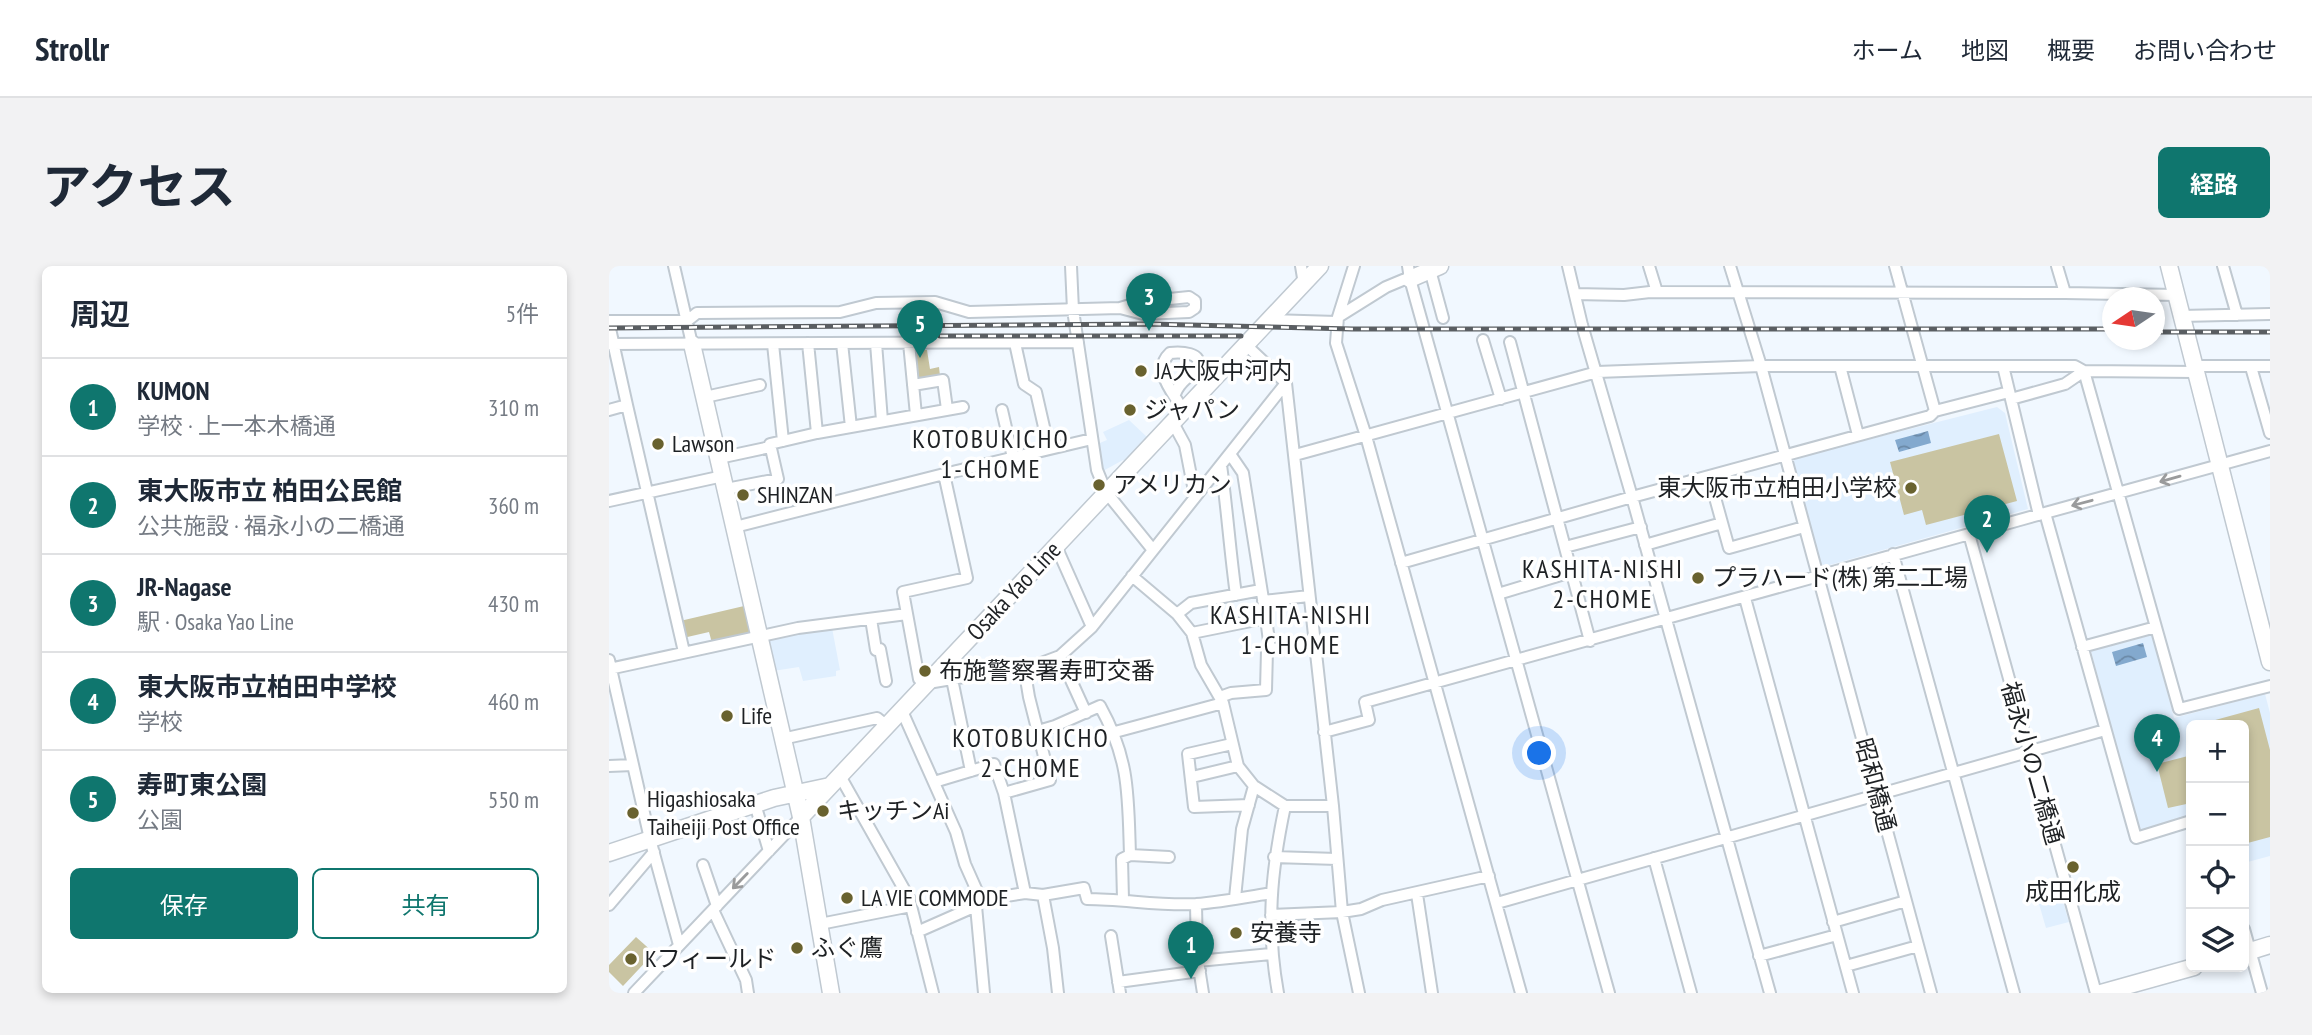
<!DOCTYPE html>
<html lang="ja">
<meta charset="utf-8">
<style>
:root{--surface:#fff;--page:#f2f2f3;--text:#1f2937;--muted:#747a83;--line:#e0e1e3;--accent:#0f766e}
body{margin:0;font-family:"PT Sans Narrow","Noto Sans JP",sans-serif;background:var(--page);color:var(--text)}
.controls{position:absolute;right:21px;bottom:21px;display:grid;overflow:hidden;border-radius:10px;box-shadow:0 4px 10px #0003}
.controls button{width:63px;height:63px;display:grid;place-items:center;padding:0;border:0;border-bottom:2px solid var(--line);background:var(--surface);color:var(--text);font:35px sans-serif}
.compass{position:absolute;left:1493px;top:21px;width:63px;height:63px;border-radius:50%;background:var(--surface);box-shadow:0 4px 10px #0003;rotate:257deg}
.you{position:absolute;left:931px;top:488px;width:24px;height:24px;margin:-18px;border:5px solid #fff;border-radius:50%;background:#1a73e8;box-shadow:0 0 0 10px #1a73e833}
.badge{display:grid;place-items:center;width:46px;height:46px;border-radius:50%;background:var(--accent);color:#fff;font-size:23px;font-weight:700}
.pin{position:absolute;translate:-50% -58px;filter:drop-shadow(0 2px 4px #0008)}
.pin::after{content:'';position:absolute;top:37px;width:24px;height:21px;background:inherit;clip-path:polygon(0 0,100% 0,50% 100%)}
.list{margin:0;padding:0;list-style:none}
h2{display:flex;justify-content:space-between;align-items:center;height:91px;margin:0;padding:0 28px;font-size:30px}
h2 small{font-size:23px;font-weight:400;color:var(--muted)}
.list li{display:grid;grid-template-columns:46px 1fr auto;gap:21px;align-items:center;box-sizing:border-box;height:98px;padding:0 28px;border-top:2px solid var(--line)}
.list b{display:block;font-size:26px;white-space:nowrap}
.list p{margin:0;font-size:23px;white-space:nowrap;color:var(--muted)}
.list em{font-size:23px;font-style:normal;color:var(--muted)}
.actions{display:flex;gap:14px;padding:21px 28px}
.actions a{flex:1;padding:16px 0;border:2px solid var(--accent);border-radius:10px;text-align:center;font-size:24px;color:var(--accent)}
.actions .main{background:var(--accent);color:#fff}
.icon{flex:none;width:38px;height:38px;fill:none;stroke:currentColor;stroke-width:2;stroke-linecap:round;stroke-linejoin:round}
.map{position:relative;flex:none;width:1661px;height:727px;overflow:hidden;border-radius:10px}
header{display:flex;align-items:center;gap:42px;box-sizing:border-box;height:98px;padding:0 35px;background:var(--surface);border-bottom:2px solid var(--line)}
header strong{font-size:33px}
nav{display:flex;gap:38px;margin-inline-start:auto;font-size:24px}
.intro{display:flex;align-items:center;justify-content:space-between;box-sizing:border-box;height:168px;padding:0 42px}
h1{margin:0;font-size:49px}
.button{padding:18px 32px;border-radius:10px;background:var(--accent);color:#fff;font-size:24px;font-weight:700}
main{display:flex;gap:42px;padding:0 42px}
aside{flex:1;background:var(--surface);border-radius:10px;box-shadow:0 4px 10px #0003}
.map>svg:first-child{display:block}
.built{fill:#e0effe}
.park{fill:#c9c4a2}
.water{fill:url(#water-waves)}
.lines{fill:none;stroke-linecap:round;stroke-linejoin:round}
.street-casing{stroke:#c0c9d1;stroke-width:14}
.secondary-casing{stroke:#c0c9d1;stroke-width:19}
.street{stroke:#fff;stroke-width:10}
.secondary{stroke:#fff;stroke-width:16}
.rail-casing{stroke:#5a5e62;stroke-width:5}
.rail{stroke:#fff;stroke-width:2.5;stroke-dasharray:8;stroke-linecap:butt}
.oneway{stroke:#9a9b9c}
.poi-dot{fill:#69622f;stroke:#fff;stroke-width:2.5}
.labels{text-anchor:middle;stroke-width:7;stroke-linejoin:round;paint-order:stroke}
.poi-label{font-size:24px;fill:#1e2124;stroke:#fff;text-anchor:start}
.street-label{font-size:24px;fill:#1e2124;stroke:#fff}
.neighbourhood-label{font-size:26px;letter-spacing:2px;fill:#1e2124;stroke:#fff}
</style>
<header>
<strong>Strollr</strong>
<nav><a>ホーム</a><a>地図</a><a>概要</a><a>お問い合わせ</a></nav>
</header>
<div class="intro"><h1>アクセス</h1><a class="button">経路</a></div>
<main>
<aside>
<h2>周辺<small>5件</small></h2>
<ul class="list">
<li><span class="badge">1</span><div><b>KUMON</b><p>学校 · 上一本木橋通</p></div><em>310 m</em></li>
<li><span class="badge">2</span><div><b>東大阪市立 柏田公民館</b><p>公共施設 · 福永小の二橋通</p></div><em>360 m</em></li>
<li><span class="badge">3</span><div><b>JR-Nagase</b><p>駅 · Osaka Yao Line</p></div><em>430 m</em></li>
<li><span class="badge">4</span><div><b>東大阪市立柏田中学校</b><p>学校</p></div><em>460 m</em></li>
<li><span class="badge">5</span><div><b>寿町東公園</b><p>公園</p></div><em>550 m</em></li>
</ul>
<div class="actions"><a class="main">保存</a><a>共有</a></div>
</aside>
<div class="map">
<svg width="1661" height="727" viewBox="0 0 1661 727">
<defs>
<pattern id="water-waves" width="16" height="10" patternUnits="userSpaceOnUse" patternTransform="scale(1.75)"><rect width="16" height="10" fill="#83a9ce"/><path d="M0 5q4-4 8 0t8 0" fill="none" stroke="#6b89a7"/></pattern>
</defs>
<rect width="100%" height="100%" fill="#f1f8ff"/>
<!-- built -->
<path class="built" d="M1388,141L1396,147L1419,243L1217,300L1210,297L1183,201L1186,192Z
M520,154L538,171L517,196L514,194L494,205L486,179L498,174L494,166Z
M223,362L231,404L227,405V410L194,415L190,401L164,405L158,373Z
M1543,369L1565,452L1656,428L1661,447V590L1635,597V459H1582V553L1530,567L1482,385Z
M1453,632L1460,656L1437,662L1430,638Z"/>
<!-- park -->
<path class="park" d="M304,84H318L321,103L330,101L331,110L308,113Z
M1390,168L1408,235L1317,259L1313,244L1295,249L1281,196Z
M135,340L142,368L103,377L100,366L74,372L71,355Z
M1650,442L1661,484V571L1635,578V459H1588Z
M1579,490L1582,502V537L1559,542L1548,498Z
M27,671L45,687L14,720L0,706V699Z"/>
<!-- water -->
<path class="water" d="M1319,165L1322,177L1290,186L1286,174Z
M1534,377L1538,391L1507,400L1503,386Z"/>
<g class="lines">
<!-- street casing -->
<g class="street-casing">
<path id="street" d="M65,0L83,78
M462,0L464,44L488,204L497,226L544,284
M692,0L695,18
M745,0L729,51L727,77L757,170L912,727
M799,0L801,13L1000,727
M959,0L973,59L1023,231L1161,727
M1040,0L1048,26
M1121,0L1152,100L1322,727
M1286,0L1326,145
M1448,0L1456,27
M1614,0L1628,49
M821,4L834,52
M966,28L1015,29L1041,26L1456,27L1568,29
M1572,50L1661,48
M729,51L777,21L801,11
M660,54L728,56
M0,55H78L88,47L231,46L267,37L326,36L360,46L511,42L531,36L580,31L586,35V42L580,46L534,48L511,42
M0,58L18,139L0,144
M874,74L892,133
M901,76L981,375
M199,77L208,167
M233,77L242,161
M267,77L273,155
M300,77L307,149
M406,77L415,118L427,126L440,183
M0,78L469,76
M164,78L174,175
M636,78L677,117L724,540L733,646L750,727
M1231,100L1249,169
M1394,100L1430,249
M1585,100H1661
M1642,101L1661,167
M1475,105L1570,443L1661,420
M304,119L334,114L338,143
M566,128C571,114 580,113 587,102C597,86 570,86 561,87C542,105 565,127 574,144
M96,131L151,119
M1402,133L1456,118L1475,105
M18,139L75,386
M393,144L404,192
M563,155L576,179L584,220L590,226
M686,189L988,106L1152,100H1466L1475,105L1587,106
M110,192L161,181
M612,199C618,242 621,286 627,329
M335,208L358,312L294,326L310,413L319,417L427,399L451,390L483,361L677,117
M1100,210L1120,282L1195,261
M117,223L169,213L161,178L208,167L354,141
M0,235L114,210
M1436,247L1527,572L1582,555
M126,261L335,208L483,173
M1360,268L1487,727
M1036,279L1113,257
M447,280L483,361
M956,281L1032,261
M1284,288L1405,727
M792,297L1023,231L1321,150L1326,145L1400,126
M523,310L568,348L583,367L592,399L614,437L629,500L645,520L676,540H724
M889,328L962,306
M1136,332L1244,727
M654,335L700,330
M568,348L582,337L652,324
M657,352L661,383
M262,353L267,384L271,383L277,415
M583,367L657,352L634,207L621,188
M1473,381L1547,361
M451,390L477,447
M0,394L41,573L70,679
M0,403L189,362L298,348
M343,413L362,505
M611,431L622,427L657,424L658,384L706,377
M293,445L347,566L356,598L372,634L367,640L375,727
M429,465L446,460L491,440C521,494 519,530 521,589L513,593L514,633
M506,466L614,437
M715,466L760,454L756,436C1059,354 1359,267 1661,185
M173,473L268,452L278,460
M623,478L579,488L585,541L640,539
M0,500L24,499
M231,510L300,632L324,727
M583,511L629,500
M325,516L385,498L395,527L416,627
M395,527L441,514L420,431L415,401
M146,538L160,585
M521,589L560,591
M665,591L728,593
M1045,592L1082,727
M94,599L108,640
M808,628L823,727
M434,629L444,682L449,727
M626,632L633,563L645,520
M372,634L416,627L434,629L475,622L478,633C514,633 551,640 587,638C612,636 638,631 663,627
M888,637L1496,464
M587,638L588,689L594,727
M0,639L45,586
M104,644L137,714L139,727
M662,649L733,646L752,643L773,634L880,610
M1224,656L1297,635
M211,658L302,640
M1635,663L1653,727
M308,666L367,640
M502,670L511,727
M1150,690L1228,669
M589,695L662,688
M1237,700L1309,680
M509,716L591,705
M25,727L192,551
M669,727C657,660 662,606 676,540"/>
</g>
<!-- secondary casing -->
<g class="secondary-casing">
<path id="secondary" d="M1560,0L1661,396
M801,13L831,0
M83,78L192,551L222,727
M192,551L711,0
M0,587L165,532L221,520
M1635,687L1661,679
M1492,727L1585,701"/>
</g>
<!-- street -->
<use href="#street" class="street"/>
<!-- secondary -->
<use href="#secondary" class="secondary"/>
<!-- rail casing -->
<g class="rail-casing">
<path id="rail" d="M0,62L540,58L743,63H1504
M1546,66H1661
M331,70H632"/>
</g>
<!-- rail -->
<use href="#rail" class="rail"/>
</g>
<!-- one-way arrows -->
<defs><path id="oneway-shaft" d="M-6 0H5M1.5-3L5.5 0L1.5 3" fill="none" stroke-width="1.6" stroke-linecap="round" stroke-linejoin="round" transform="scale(1.75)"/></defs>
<g class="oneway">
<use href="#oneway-shaft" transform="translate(1561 213) rotate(164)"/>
<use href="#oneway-shaft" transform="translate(1473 237) rotate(165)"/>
<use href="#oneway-shaft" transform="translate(131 615) rotate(134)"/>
</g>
<!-- markers -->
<g class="poi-dot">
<circle cx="532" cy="105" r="7"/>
<circle cx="521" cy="144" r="7"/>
<circle cx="49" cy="178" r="7"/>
<circle cx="490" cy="219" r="7"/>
<circle cx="1302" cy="222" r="7"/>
<circle cx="134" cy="229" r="7"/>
<circle cx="1089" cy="312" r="7"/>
<circle cx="316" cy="405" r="7"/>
<circle cx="118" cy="450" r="7"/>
<circle cx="214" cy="545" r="7"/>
<circle cx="24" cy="547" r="7"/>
<circle cx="1464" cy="601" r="7"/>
<circle cx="238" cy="632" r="7"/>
<circle cx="627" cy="667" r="7"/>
<circle cx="188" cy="682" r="7"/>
<circle cx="22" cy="693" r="7"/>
</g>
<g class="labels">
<!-- poi labels -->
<g class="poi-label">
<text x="546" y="113">JA大阪中河内</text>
<text x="535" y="152">ジャパン</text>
<text x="63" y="186">Lawson</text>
<text x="504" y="227">アメリカン</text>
<text x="1288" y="230" text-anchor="end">東大阪市立柏田小学校</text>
<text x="148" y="237">SHINZAN</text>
<text x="1103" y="320">プラハード(株) 第二工場</text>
<text x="330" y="413">布施警察署寿町交番</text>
<text x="132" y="458">Life</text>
<text x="38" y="541">Higashiosaka<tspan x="38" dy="28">Taiheiji Post Office</tspan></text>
<text x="228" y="553">キッチンAi</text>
<text x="1464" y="634" text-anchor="middle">成田化成</text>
<text x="252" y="640">LA VIE COMMODE</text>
<text x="641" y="675">安養寺</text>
<text x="202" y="690">ふぐ鷹</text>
<text x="36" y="701">Kフィールド</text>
</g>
<!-- street labels -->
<g class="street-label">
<text transform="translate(405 325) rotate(-47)" y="8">Osaka Yao Line</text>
<text transform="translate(1423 497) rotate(74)" y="8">福永小の二橋通</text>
<text transform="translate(1266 519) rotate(75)" y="8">昭和橋通</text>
</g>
<!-- neighbourhood labels -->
<g class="neighbourhood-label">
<text x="382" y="182">KOTOBUKICHO<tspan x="382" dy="30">1-CHOME</tspan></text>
<text x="994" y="312">KASHITA-NISHI<tspan x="994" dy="30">2-CHOME</tspan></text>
<text x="682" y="358">KASHITA-NISHI<tspan x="682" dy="30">1-CHOME</tspan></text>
<text x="422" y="481">KOTOBUKICHO<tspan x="422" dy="30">2-CHOME</tspan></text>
</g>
</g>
</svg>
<div class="controls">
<button>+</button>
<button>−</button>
<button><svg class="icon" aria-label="locate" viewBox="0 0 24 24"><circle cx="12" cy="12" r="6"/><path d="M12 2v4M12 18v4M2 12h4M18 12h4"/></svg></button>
<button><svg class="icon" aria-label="layers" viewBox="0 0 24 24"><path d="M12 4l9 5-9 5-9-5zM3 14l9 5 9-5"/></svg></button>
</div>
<svg class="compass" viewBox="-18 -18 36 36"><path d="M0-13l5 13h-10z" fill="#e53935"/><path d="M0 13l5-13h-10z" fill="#747a83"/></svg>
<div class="you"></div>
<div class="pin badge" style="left:582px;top:713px">1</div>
<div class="pin badge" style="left:1378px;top:287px">2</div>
<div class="pin badge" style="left:540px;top:65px">3</div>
<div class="pin badge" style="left:1548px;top:506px">4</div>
<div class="pin badge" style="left:311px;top:92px">5</div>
</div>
</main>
